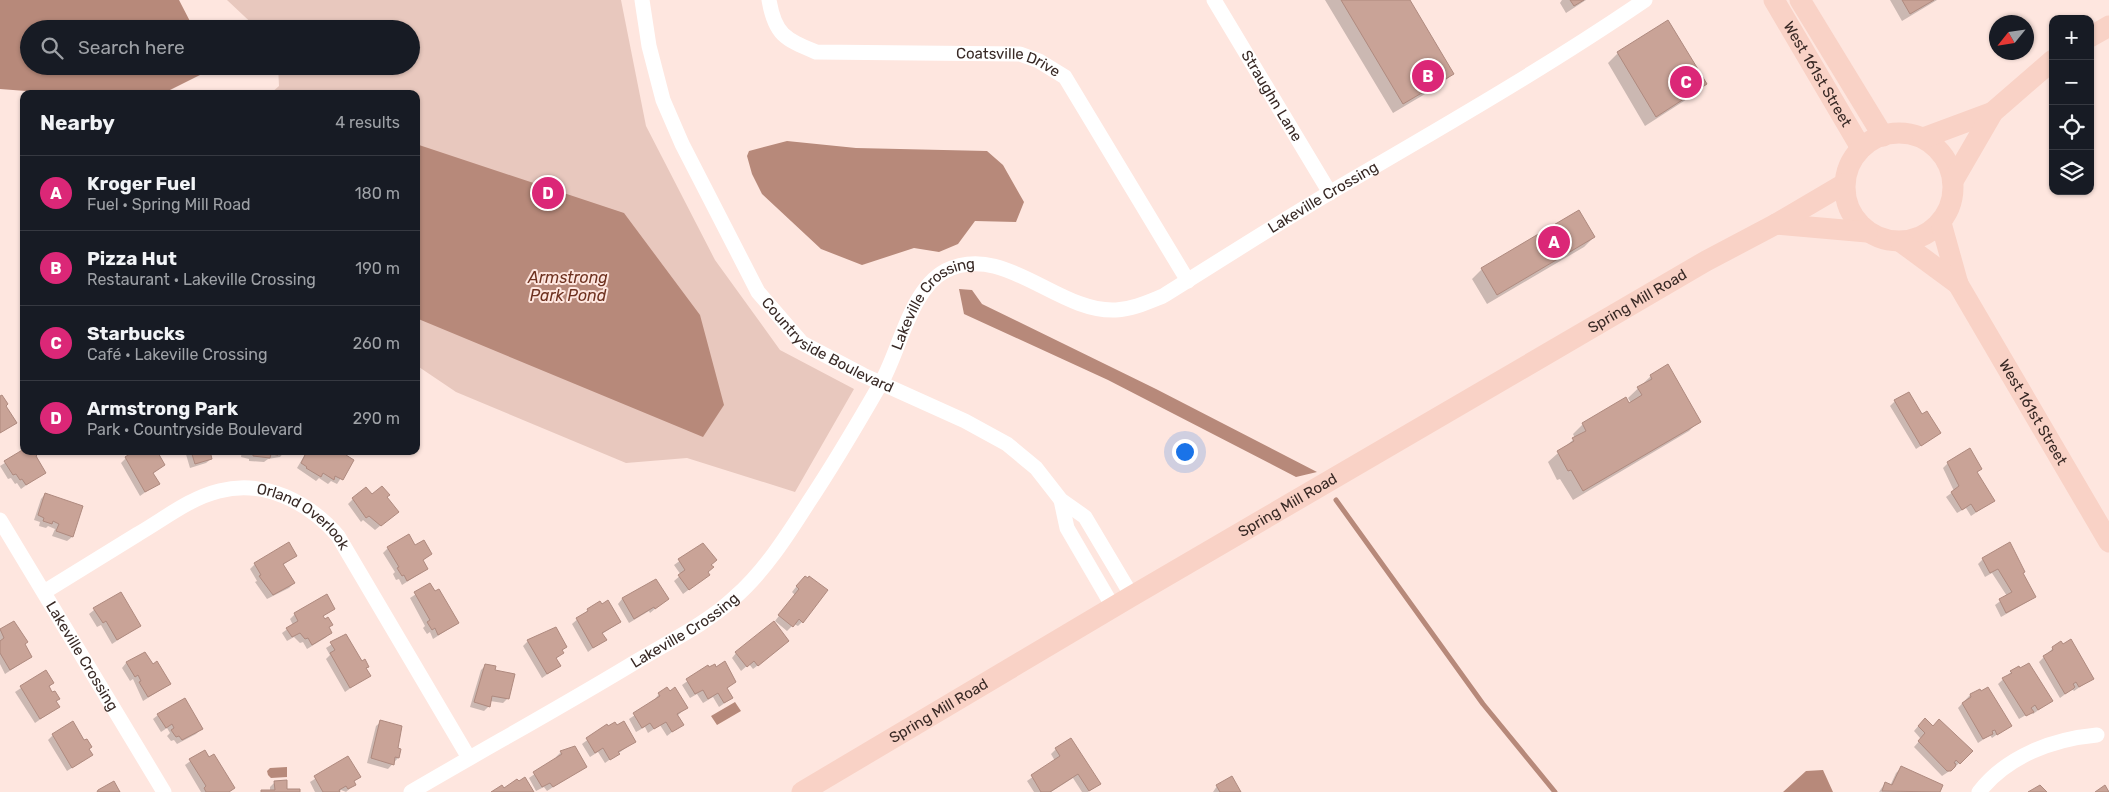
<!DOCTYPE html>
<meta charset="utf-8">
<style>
:root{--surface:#171b24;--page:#242831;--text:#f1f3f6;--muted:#9ea1a6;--line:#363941;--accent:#db2777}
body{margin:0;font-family:Rubik,sans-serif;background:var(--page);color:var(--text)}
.controls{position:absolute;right:15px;top:15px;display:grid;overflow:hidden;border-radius:10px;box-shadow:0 1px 4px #0004}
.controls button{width:45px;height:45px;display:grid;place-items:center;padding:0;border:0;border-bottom:1px solid var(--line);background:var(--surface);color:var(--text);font:25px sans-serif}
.compass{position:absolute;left:1989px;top:15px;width:45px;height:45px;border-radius:50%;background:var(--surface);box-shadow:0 1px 4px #0004;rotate:240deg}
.you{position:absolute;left:1184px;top:451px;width:18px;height:18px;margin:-12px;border:4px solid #fff;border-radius:50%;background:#1a73e8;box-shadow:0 0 0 8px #1a73e833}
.badge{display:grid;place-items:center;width:32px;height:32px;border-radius:50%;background:var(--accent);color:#fff;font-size:16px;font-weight:700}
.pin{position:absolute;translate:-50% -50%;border:2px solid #fff;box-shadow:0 1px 5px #0006}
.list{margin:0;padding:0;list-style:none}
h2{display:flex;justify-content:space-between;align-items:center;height:65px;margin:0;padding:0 20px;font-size:21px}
h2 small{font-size:16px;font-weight:400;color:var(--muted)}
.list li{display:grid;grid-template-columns:32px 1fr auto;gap:15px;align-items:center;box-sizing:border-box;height:75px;padding:0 20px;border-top:1px solid var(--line)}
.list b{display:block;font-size:19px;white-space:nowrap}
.list p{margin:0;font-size:16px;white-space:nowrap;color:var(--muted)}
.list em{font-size:16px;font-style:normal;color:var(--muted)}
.icon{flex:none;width:28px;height:28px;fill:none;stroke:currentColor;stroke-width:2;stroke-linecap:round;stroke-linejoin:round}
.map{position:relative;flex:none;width:2109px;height:792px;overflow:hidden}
.search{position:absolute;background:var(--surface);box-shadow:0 1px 4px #0004;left:20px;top:20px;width:400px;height:55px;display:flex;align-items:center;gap:12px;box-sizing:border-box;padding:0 18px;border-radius:28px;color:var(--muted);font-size:19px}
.panel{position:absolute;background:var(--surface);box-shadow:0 1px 4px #0004;left:20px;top:90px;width:400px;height:365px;border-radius:10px}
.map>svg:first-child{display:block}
.green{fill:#e8c8be}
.water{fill:#b7897a}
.shadow{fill:#0003}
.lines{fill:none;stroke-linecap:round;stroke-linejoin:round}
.stream{stroke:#b7897a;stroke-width:5}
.building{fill:#c9a397;stroke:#af8a7f}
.street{stroke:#fff;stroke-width:15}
.secondary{stroke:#f9d2c6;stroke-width:21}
.labels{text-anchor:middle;stroke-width:4;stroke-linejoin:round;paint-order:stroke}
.street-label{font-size:15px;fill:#382925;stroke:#fee6df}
.water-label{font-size:16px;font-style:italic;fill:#6e311f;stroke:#fee6df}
</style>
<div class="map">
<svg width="2109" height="792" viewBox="0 0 2109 792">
<rect width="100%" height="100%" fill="#fee6df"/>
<!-- green -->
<path class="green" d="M227,0H621L646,126L715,260L780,350L854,389L795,492L687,458L626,463L456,392L416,365V94H270L279,86L278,66H411V29H258Z"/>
<!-- water -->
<path class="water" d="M0,0H179L194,29H29V66L214,68L162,94H65L0,89Z
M787,141L856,148L987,151L1003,165L1024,202L1016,222L975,221L958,244L939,252L914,248L862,265L821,249L762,194L752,174L747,156L749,151Z
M416,144L624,213L700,315L724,405L703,437L416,318Z
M959,289L972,290L982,304L1156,389L1317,472L1296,477L1108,380L964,314Z
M735,702L741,711L717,725L711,716Z
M287,767V777L271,778L268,775L267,771L270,768Z
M1823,770L1833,792H1783L1806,771Z"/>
<!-- shadow -->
<path class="shadow" d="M1325,0H1408L1452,74L1442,84L1393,113Z
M1562,0H1586L1566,13L1560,3Z
M1890,0H1937L1902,21Z
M1618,53L1705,84L1695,94L1645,126L1608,63Z
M1594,237L1584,247L1487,304L1472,279L1482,269Z
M1651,376L1699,421L1689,431L1573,500L1560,479L1557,480L1548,462L1575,438L1573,434L1583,424L1631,403L1628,398Z
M1895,401L1940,433L1916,449L1890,406Z
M24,451H34L44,472L21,489L17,483L15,484L11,478L8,479L0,466Z
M185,451H216L209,454L211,459L206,463L190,468Z
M242,451H285L280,457L268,459L264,462L249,461V459L241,457Z
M307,451L345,456L353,460L337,484L331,481L328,484L319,478L316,481L297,468Z
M136,455L164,465L152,474L158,483L140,496L121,463L126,458Z
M1948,463L1980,469L1976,473L1993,501L1971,516L1966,508L1957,513L1946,497L1954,491L1943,468Z
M45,494L81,507L72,537L67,541L52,536L55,529L48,526L46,528L39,526L40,522L34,520L41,499Z
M372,496L386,497L397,512L375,530L363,520L361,522L348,504L353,499Z
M703,544L710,565L706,573L708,575L683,594L674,581L681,575L674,565Z
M414,547L431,554L422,561L427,569L402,585L399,579L396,580L393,574L395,572L383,553L388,548Z
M296,556L283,565L294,583L289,588L267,599L255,582L257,581L250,569L255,564Z
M1983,559L2022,574L2034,596L2029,601L2001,617L1995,605L2007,596L1992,573L1985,577L1978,564Z
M656,580L667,599L650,613L649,611L629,623L618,604L622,599Z
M800,582L802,622L798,626L794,624L787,631L775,621L795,595L792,592Z
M430,585L458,623L433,639L430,632L427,634L423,628L425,626L410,598Z
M121,594L139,626L112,644L101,625L97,627L89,614L94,610Z
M333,608L322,617L331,625L328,628L330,633L325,638L307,649L303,642L300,643L294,637L287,641L282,633L293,625L290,619L295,614Z
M588,610L620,622L602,634L605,639L588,652L572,624Z
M13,622L31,657L5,674L0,664V630Z
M555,628L566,647L561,651L562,653L555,659L559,666L542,678L523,646L528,641Z
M346,635L362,662L368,667L365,669L369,675L345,692L326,659L330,655L326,648Z
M783,646L753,669L749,664L741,671L732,658L736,653Z
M2053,648L2093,678L2074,691L2072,689L2060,698L2039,662Z
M145,653L153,665L170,684L143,701L133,679L130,681L122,668L126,663Z
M486,665L494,670L508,698L503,703L490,701L489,706L484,711L470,707L481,670Z
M707,667L735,682L726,689L732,698L719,707L713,697L703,703L697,694L690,698L682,685Z
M45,672L53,683L48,688L58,707L35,723L15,692Z
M2011,672L2051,701L2033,714L2031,712L2019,719L1998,684Z
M659,694L686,708L677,716L682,724L667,736L660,725L648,733L645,727L636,732L629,719L656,701L655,699Z
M1970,695L2010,725L1992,738L1990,735L1978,743L1958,708Z
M158,715L201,729L196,734L177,744L174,740L171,741L167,736L170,733L167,728L161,732L153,719Z
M381,722L398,758L388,769L367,763L376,726Z
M1920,724L1971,751L1954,768L1942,776L1914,747L1921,739L1914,731Z
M606,726L617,727L634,742L605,763L598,752L590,757L582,744Z
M53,735L88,750L92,755L67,771L48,740Z
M1056,749L1099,784L1088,792H1082L1073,778L1051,792H1034L1027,781L1055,761L1051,754Z
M204,751L233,788L229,792H201L185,765Z
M561,752L586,766L547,791L544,787L536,791L529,778L557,758L556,757Z
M348,758L359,777L354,781V785L346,792L341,790L339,792H315L310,782Z
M1901,768L1941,786L1938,792H1879L1885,783L1890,786L1896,773Z
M275,782L286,791L299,792H261L270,791V787Z
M1217,786L1239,792H1213Z"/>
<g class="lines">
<!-- stream -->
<path class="stream" d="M1336,500L1483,704L1555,792"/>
</g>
<!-- building -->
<path class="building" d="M1341,0H1410L1454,74L1403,104Z
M1570,0H1584L1574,6Z
M1902,0H1934L1910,14Z
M1668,20L1707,84L1656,117L1617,52Z
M1579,210L1595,237L1497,295L1481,268Z
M1668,364L1701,422L1583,491L1571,470L1568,471L1557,451L1574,441L1572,438L1586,431L1582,423L1626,397L1629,403L1642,395L1637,387L1652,379L1650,375Z
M1909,392L1922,414L1927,411L1941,433L1921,446L1894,400Z
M2,395L8,404L6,406L17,423L0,433V396Z
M1970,448L1982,469L1977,472L1995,501L1976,512L1971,504L1962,510L1951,492L1959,486L1947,462Z
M24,449V451H36L38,454L36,456L46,473L26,485L22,479L20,480L16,474L13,475L4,461Z
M134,451L136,454L140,451H157L165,465L153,473L160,484L145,492L125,457Z
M191,451H210L212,459L195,464Z
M245,451H286V453L279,452L278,455L271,454L270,458L253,456V454Z
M307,451H345L348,453L346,455L354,460L343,480L335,476L334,480L323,473L321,477L306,468L307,467L301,463Z
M382,486L390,495L387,497L399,512L381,526L369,516L366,518L352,498L366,487L372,494Z
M45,493L83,506L73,537L56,531L59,524L53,521L52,524L43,521L44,518L38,515Z
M409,534L415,545L424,540L432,554L423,560L428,569L407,581L404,575L402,576L397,568L399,567L387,547Z
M289,542L297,556L283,564L295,583L273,595L259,576L261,575L254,563Z
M2010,542L2025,572L2023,573L2036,597L2006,613L1999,599L2012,592L1998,569L1990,573L1982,558Z
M703,543L717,560L711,565L714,567L708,572L710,575L689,590L678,575L685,570L678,559Z
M805,576L808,578L809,576L828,590L803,623L799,619L793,627L778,615L799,589L796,586Z
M656,579L669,599L655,609L654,607L634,619L622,598Z
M430,583L435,591L439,589L459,623L438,635L435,628L432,630L427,622L430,620L414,592Z
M121,592L141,626L117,640L106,621L103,623L93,608Z
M327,594L335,609L323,616L325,619L328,617L333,625L329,627L332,633L312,645L308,638L305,639L300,633L292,637L286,628L298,621L294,613Z
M608,600L621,622L602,633L607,640L593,648L576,618L588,611L587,609L600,601L602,604Z
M14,621L28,642L25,644L32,657L10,670L0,653V641L4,638L0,629Z
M774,621L789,641L758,666L754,661L747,667L735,652Z
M556,627L567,647L562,650L564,653L556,658L561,666L547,674L527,640Z
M346,634L362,661L365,659L369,667L366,668L371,676L350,688L330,653L335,650L330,642Z
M2071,639L2094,679L2079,687L2076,682L2073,684L2075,687L2073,689L2065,694L2043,656L2053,650L2052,647L2061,641L2063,644Z
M145,652L153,664L157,661L171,684L148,697L139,682L141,681L138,675L135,677L126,662Z
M725,661L736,682L727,688L733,698L724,703L718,693L708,699L703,690L695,694L686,679L708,665L709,667L715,664L716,667Z
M2029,663L2053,701L2038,710L2035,705L2031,708L2034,712L2026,716L2002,678L2012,673L2010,671L2019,666L2020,668Z
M485,664L496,666L495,670L515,674L509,699L492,696L490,707L474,702Z
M46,670L54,683L49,686L52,692L55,691L60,699L56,701L60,707L40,719L20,686Z
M667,687L670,691L675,687L688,708L677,714L684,725L672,732L666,722L654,729L650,723L642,728L633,713L660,696L658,693Z
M1988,687L2012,726L1997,735L1995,730L1992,731L1993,734L1983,739L1962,703L1971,697L1970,694L1980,689L1981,691Z
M185,698L203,729L182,740L179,736L176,737L171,730L174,728L172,724L166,728L157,714Z
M1925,718L1933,726L1939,719L1973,751L1960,764L1956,760L1954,763L1956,764L1955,767L1951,771H1947L1918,741L1925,733L1918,726Z
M380,720L402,726L398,748L401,749L399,758L395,757L394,765L371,758Z
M73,721L84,740L87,739L92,747L89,749L93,755L72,768L52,734Z
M624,721L636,742L618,752L620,754L610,760L603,748L595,753L586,738L607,724L608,726L615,722L617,725Z
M1071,738L1101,784L1089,791L1078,774L1050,792H1041L1031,775L1060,756L1055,748Z
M575,746L587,767L553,787L550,783L542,787L533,772L562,754L560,751Z
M205,750L209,757L214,754L235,788L229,792H206L204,788L206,786L189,759Z
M348,756L361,777L354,781L356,785L348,789L346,786L339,790L340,792H323L314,776Z
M1901,766L1943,785L1940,792L1882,791L1885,782L1892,785Z
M1232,776L1241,792H1220L1216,785Z
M525,777L534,792H491L502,785L504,788L517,779L519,781Z
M287,780V789H300V792H261V790H275L274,781Z
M114,781L120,792H97L98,790Z
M2040,785L2047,792H2028Z
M2105,785L2109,792H2095Z"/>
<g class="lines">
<!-- street -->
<g class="street">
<path id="s1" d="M642,0L649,46L663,100L682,144L758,292L802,343L863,375L965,421L1007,444L1036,468L1061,500L1085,517L1132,596"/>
<path id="s2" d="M769,0C775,35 785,39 816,52L1020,54L1039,61L1065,77L1188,281"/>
<path id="s3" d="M1214,0L1330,193"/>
<path d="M1061,500L1067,528L1113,607"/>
<path id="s4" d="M0,520L164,792"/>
<path id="s5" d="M44,592C75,573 107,553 138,534C164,519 190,498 219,491C264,479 309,502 338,536L469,758"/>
<path id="s6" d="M411,792C486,748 563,706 637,661C670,641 706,624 734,598C764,572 787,536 808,503C834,464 858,423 881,383C900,350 910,290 945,271C1004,241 1057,313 1116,310C1133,309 1148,302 1163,296C1219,261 1275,225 1331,192C1437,130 1544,69 1645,0"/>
<path d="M1979,792C2007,756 2053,739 2097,735"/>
</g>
<!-- secondary -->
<g class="secondary">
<path id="s7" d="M1774,0L1861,148"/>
<path d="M1800,0L1883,136"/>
<path d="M2090,37L2109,26"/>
<circle cx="1899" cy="187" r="54"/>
<path d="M1923,138L1993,112"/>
<path d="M1953,181L1993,112L2053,60"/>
<path id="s8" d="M1941,223L1958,284L2109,542"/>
<path d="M1776,224L1867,232"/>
<path d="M1901,242L1958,284"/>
<path id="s9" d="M802,792L1132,596L1706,261L1776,224L1844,184"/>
</g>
</g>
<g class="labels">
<!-- street labels -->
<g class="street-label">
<text dy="5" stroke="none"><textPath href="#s2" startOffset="269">Coatsville Drive</textPath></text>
<text dy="5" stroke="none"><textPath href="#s7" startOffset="86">West 161st Street</textPath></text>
<text dy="5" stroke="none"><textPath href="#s3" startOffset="112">Straughn Lane</textPath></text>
<text dy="5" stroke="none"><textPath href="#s6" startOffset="1188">Lakeville Crossing</textPath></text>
<text dy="5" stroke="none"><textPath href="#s9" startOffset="969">Spring Mill Road</textPath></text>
<text dy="5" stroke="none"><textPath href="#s6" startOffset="738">Lakeville Crossing</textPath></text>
<text dy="5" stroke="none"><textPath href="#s1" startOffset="406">Countryside Boulevard</textPath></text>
<text dy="5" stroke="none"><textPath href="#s8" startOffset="212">West 161st Street</textPath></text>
<text dy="5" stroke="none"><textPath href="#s9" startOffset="564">Spring Mill Road</textPath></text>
<text dy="5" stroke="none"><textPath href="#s5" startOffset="296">Orland Overlook</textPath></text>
<text dy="5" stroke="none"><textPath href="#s6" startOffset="318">Lakeville Crossing</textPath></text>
<text dy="5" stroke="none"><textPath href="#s4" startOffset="159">Lakeville Crossing</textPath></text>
<text dy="5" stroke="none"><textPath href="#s9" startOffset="159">Spring Mill Road</textPath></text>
</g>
<!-- water labels -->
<g class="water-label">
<text x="568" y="283">Armstrong<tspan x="568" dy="18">Park Pond</tspan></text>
</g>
</g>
</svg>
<div class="controls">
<button>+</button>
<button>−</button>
<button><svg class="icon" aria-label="locate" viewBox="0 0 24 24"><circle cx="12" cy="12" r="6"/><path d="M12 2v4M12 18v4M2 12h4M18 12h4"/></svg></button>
<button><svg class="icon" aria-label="layers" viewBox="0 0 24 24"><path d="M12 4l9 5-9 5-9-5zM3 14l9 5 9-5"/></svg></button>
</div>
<svg class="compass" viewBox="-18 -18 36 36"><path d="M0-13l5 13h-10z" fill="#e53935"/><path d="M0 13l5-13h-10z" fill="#9ea1a6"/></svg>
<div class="you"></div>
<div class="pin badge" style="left:1554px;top:242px">A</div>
<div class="pin badge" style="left:1428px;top:76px">B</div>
<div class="pin badge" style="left:1686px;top:82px">C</div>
<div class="pin badge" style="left:548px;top:193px">D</div>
<div class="search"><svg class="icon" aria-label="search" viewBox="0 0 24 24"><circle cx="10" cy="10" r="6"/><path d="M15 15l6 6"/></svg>Search here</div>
<section class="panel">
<h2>Nearby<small>4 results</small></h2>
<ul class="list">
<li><span class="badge">A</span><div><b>Kroger Fuel</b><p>Fuel · Spring Mill Road</p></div><em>180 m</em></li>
<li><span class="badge">B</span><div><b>Pizza Hut</b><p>Restaurant · Lakeville Crossing</p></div><em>190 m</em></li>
<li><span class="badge">C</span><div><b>Starbucks</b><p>Café · Lakeville Crossing</p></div><em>260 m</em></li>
<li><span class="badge">D</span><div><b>Armstrong Park</b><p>Park · Countryside Boulevard</p></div><em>290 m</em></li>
</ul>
</section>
</div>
